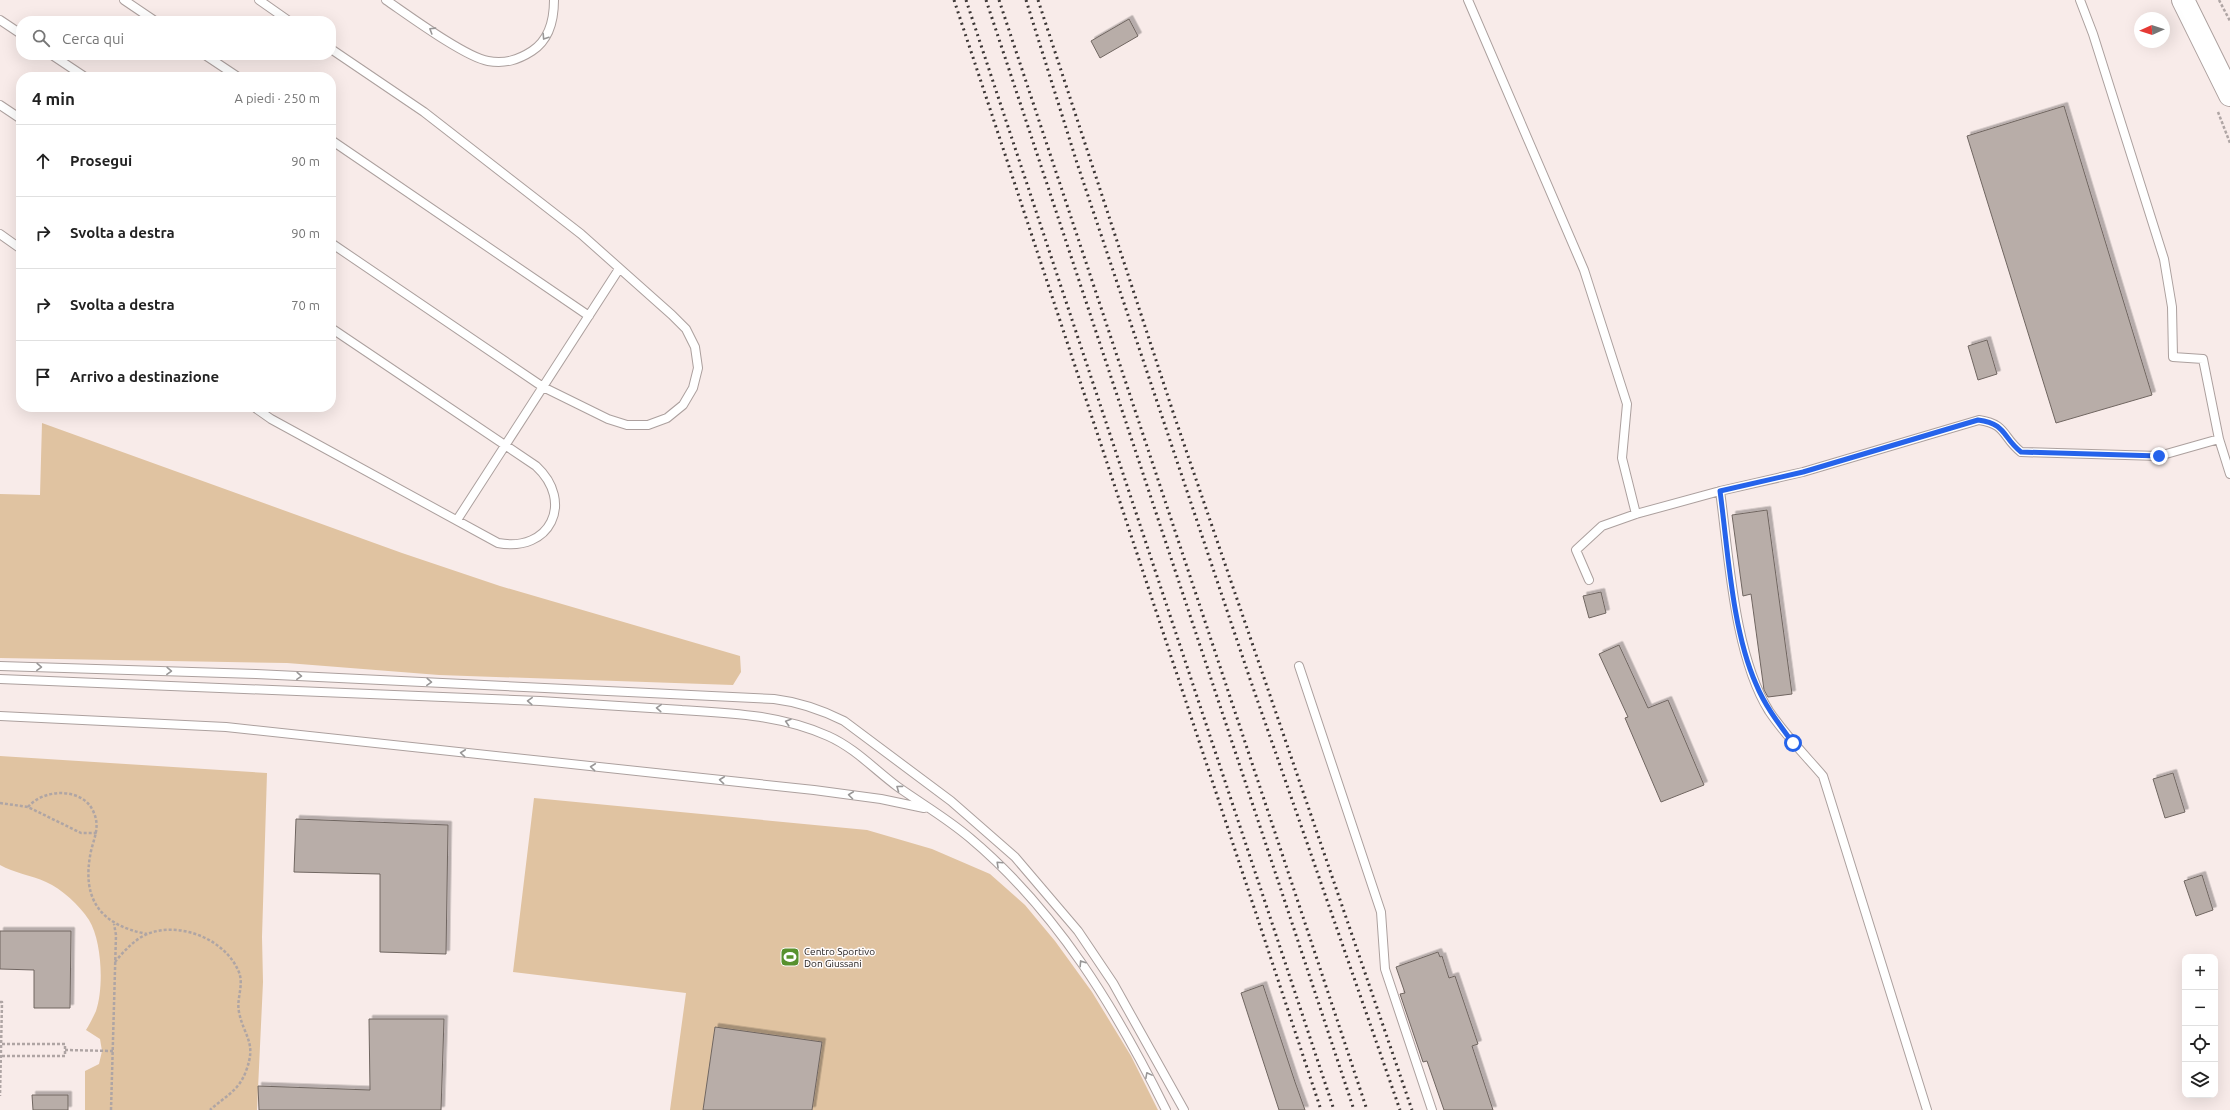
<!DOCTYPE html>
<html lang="it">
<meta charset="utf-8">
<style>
:root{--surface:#fff;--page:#f6f6f6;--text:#222;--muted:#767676;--line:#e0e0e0}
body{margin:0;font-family:Ubuntu,sans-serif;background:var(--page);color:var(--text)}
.controls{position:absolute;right:12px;bottom:12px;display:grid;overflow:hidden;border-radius:8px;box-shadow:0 4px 16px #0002}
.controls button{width:36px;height:36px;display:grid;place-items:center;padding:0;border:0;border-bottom:1px solid var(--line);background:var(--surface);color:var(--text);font:20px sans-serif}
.compass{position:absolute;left:2134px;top:12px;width:36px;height:36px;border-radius:50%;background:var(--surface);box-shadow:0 4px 16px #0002;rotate:267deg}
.stop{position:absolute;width:12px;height:12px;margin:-9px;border:3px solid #2563eb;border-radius:50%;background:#fff}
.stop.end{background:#2563eb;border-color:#fff;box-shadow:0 1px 4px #0008}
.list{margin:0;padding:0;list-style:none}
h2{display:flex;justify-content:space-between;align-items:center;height:52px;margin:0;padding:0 16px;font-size:17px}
h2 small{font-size:13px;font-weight:400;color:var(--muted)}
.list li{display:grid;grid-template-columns:26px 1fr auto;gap:12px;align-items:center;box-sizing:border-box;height:72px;padding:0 16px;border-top:1px solid var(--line)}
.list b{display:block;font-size:15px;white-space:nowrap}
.list em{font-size:13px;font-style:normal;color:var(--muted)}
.icon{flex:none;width:22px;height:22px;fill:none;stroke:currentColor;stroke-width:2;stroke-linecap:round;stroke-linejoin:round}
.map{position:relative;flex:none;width:2230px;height:1110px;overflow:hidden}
.search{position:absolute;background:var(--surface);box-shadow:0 4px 16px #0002;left:16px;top:16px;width:320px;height:44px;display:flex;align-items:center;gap:10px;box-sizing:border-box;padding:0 14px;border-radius:16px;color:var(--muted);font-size:15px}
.panel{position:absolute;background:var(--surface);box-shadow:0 4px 16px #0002;left:16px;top:72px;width:320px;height:340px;border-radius:16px}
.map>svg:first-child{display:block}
.green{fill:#e0c3a1}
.building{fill:#b8ada8;stroke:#706661;filter:url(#shadow)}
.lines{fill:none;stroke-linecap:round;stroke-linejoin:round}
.lane-casing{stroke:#aca09e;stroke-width:10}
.secondary-casing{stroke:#aca09e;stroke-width:24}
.path{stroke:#afa5a4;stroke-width:2.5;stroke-dasharray:3 2;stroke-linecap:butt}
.lane{stroke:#fff;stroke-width:8}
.secondary{stroke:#fff;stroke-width:22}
.rail{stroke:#3b3534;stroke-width:3;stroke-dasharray:2 4;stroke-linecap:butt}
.oneway{stroke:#999797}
.route{stroke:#2563eb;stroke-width:5}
.labels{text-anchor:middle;stroke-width:3;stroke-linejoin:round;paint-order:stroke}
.poi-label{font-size:10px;fill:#1c1817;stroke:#fefbfb;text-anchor:start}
</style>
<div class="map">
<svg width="2230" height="1110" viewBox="0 0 2230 1110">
<defs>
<filter id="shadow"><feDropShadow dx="3.5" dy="-3.5" stdDeviation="0" flood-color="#0004"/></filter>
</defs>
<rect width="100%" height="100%" fill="#f8ebe9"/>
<!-- green -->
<path class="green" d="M42,423L402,553L500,586L740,656L741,672L733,685L439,675L287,663L0,658V494L40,495Z
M0,756L267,773L262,937L263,982L257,1110H85V1071L99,1064L102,1051L100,1039L86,1030C90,1024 93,1017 96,1011C104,988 102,941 89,920C79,905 62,889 46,882C31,875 14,873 0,865Z
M534,798L867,830L932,849L990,874L1025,905L1055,941L1092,992L1131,1056L1158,1110H670L686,993L513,972Z"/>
<!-- building -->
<path class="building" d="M1129,19L1138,36L1100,58L1091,41Z
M2064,106L2152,395L2056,423L1967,136Z
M1987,340L1997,374L1978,380L1968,346Z
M1767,510L1792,694L1768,697L1764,690L1751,594L1743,596L1732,515Z
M1601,592L1606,613L1589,618L1583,596Z
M1619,645L1648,708L1668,700L1704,785L1661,802L1625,718L1628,717L1599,654Z
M2173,773L2185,812L2165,818L2153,779Z
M296,819L448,825L446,954L380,952V874L294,872Z
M2202,875L2213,910L2196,916L2184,881Z
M0,931H71L70,1008H34V970L0,969Z
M1438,952L1440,957L1442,956L1449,978L1455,976L1478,1044L1472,1046L1493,1110H1444L1427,1061L1423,1062L1400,994L1405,993L1396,967Z
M1263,985L1295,1082L1305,1110H1279L1241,993Z
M369,1019H444L441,1110H259L258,1086L370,1090Z
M715,1027L822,1042L812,1110H703Z
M32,1095H68V1110H33Z"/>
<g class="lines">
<!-- lane casing -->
<g class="lane-casing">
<path id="lane" d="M124,0L155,21
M259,0L289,21
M386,0C408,15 465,57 488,61C505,64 518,60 532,51C549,40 554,19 554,0
M1468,0L1584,270L1627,404L1622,458L1636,514
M2080,0L2093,34L2164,259L2172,307L2173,357L2203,359L2219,439L2230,474
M0,20L21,34
M331,49L424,112L581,234L672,315L686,329L695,347L698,368L693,388L683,405L667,418L648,425H627L608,419L543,387L331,243
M52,55L85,77
M205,55L238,77
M0,105L21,119
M331,140L589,316
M0,234L21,249
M254,407L271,419L498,543C550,553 575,502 536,466L331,328
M1720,491C1729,556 1734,655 1769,711C1785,735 1805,755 1823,776L1927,1110
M457,520L619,269
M1589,580L1576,550L1602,526L1636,514L1720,491L1803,472L1979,420C2007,424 2002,437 2021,452L2159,456L2219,439
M0,666L256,674L774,699C799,702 822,710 844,721L951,801L1015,857L1078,931L1113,983L1184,1110
M1299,666L1381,912L1385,969L1432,1110
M0,679C180,685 360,693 540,701C588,704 635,707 682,710C732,713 781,715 828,736C855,748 875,770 898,787C922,804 948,819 970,838C1057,911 1116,1009 1166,1110
M0,716L226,727L814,790L881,799L924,808"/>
</g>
<!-- secondary casing -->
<g class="secondary-casing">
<path id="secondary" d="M2183,0L2230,95"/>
</g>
<!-- path -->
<path class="path" d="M2219,0L2230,21
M2218,112L2230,143
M0,803L28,807L81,833H97
M28,807C44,788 84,787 94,813C100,827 94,838 91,851C81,899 100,925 147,934
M115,962C124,951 134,940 147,934C180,921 224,939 238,970C245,984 236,998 239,1012C244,1037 257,1042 246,1071C239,1091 224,1097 210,1110
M0,1002H2L0,1096
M65,1050L113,1051
M2,1056H65V1044H2
M111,1110L116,935L114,924"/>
<!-- lane -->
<use href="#lane" class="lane"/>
<!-- secondary -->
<use href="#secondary" class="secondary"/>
<!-- rail -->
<path class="rail" d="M954,0L1321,1110
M966,0L1334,1110
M986,0L1354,1110
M999,0L1367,1110
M1026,0L1077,163L1250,679L1400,1110
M1038,0L1174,415L1412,1110"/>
</g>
<!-- one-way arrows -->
<defs><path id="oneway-chevron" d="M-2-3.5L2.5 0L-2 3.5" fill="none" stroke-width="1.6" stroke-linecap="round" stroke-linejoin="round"/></defs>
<g class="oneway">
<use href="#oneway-chevron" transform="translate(432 30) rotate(-148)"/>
<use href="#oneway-chevron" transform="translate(545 37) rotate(123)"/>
<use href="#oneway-chevron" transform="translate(39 667) rotate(2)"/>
<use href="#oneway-chevron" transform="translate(169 671) rotate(2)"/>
<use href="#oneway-chevron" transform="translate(299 676) rotate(3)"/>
<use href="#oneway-chevron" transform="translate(429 682) rotate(3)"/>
<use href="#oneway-chevron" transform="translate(530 701) rotate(-177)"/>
<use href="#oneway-chevron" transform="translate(659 708) rotate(-176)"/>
<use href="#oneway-chevron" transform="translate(788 722) rotate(-163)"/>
<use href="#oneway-chevron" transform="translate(463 753) rotate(-174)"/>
<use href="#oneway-chevron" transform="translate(593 767) rotate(-174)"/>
<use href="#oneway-chevron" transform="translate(722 780) rotate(-174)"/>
<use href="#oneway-chevron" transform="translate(899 788) rotate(-144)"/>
<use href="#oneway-chevron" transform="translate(851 795) rotate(-173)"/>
<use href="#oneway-chevron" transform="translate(999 864) rotate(-137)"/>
<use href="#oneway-chevron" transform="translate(1082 963) rotate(-123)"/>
<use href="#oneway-chevron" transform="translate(1148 1075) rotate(-118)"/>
</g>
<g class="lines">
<!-- route -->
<path class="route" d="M1793,743C1779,724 1765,706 1756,684C1732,630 1728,550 1720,491L1803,472L1978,420C2007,424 2002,437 2021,452L2159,456"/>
</g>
<!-- icons -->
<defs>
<g id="stadium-square" transform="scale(1)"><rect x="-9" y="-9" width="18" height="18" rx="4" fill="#57912e" stroke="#fefbfb"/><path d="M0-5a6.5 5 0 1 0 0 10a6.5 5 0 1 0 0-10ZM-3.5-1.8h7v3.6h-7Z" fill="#fff"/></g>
</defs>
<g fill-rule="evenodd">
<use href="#stadium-square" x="790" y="957"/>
</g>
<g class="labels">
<!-- poi labels -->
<g class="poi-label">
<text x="804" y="955">Centro Sportivo<tspan x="804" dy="12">Don Giussani</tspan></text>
</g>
</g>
</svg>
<div class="controls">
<button>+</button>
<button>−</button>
<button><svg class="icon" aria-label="locate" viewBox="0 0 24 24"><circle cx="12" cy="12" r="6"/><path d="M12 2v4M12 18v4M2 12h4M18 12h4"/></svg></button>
<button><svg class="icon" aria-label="layers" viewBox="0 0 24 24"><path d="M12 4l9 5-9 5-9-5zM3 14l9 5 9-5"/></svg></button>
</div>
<svg class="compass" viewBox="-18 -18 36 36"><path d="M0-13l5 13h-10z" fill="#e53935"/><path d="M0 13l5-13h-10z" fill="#767676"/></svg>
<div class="stop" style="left:1793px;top:743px"></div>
<div class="stop end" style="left:2159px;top:456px"></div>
<div class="search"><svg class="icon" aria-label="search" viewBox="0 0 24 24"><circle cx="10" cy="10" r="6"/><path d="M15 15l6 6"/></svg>Cerca qui</div>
<section class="panel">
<h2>4 min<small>A piedi · 250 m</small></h2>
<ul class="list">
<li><svg class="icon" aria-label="ahead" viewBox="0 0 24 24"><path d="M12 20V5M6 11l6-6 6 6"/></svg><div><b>Prosegui</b></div><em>90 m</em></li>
<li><svg class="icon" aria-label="right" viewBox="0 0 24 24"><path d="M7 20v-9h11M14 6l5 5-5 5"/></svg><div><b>Svolta a destra</b></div><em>90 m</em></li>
<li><svg class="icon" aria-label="right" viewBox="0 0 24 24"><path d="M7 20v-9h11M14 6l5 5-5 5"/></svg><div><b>Svolta a destra</b></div><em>70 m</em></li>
<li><svg class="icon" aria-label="arrive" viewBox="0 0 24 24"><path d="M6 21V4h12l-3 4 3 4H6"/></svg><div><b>Arrivo a destinazione</b></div></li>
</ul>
</section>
</div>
